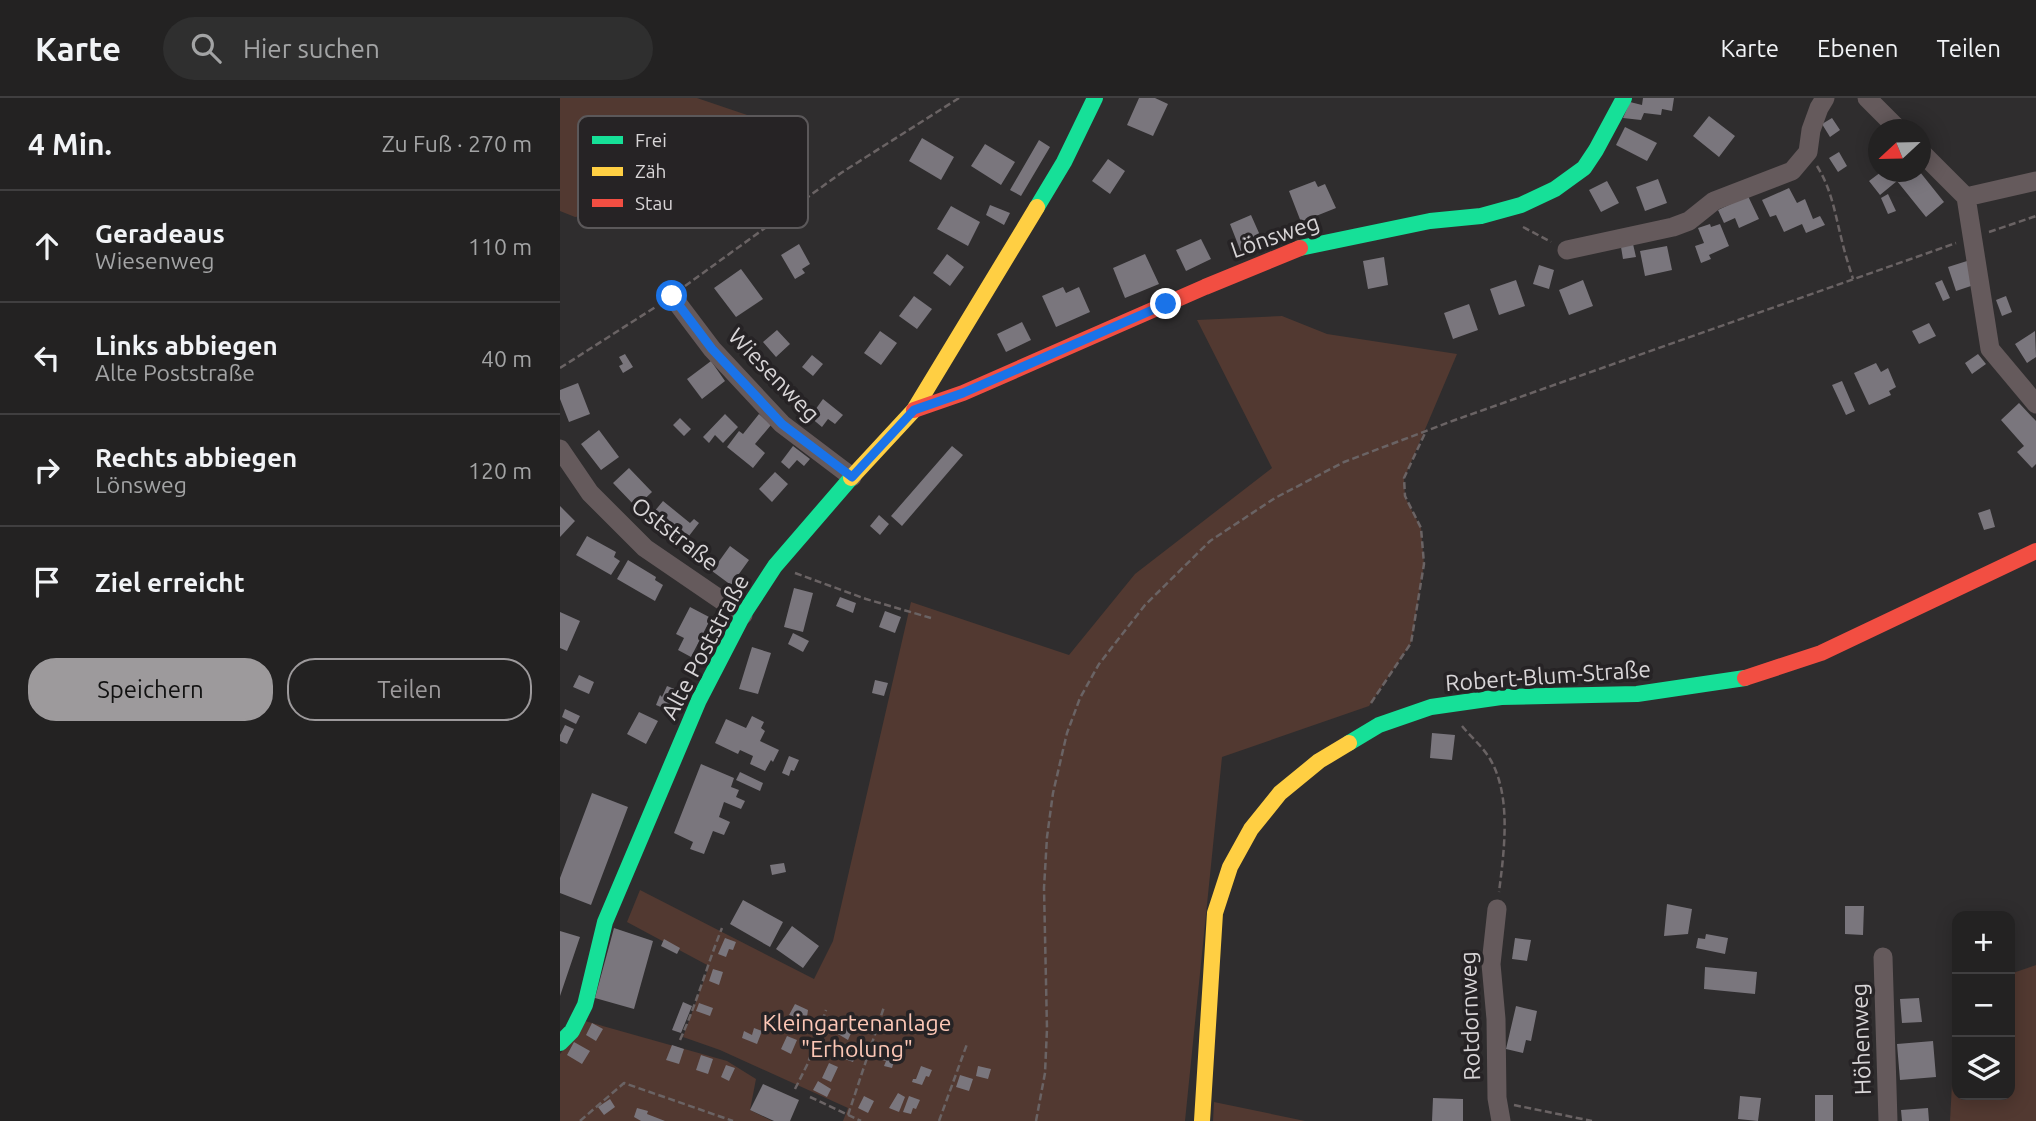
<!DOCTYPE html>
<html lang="de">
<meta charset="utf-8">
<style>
:root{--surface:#232222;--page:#2f2f2f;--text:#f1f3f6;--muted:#a3a4a5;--line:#403f40;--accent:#9d9a9c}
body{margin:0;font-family:Ubuntu,sans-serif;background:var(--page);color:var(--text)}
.controls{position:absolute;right:21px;bottom:21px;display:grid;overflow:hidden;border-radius:14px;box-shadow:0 4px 18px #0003}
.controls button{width:63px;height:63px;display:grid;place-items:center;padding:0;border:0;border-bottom:2px solid var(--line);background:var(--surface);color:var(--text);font:35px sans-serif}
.compass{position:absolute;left:1308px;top:21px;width:63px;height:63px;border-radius:50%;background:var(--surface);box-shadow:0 4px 18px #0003;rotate:248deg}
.stop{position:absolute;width:21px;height:21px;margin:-16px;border:5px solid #1a73e8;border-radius:50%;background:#fff}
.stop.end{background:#1a73e8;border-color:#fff;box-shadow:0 2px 7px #0008}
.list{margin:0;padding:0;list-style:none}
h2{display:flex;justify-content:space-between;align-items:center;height:91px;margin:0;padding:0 28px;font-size:30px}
h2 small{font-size:23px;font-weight:400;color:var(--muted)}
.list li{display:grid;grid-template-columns:46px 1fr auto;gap:21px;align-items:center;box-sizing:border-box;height:112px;padding:0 28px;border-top:2px solid var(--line)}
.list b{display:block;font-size:26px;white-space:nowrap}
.list p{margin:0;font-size:23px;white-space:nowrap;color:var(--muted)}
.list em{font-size:23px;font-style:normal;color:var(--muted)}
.actions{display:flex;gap:14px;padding:21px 28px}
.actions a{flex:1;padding:16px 0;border:2px solid var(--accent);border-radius:28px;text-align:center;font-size:24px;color:var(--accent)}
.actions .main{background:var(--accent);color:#111}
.icon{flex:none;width:38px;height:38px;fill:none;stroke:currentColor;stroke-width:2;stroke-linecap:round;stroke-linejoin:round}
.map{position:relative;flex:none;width:1476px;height:1023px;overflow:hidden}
header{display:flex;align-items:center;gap:42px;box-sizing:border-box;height:98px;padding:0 35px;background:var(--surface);border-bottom:2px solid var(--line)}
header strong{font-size:33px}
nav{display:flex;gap:38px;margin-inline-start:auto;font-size:24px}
.search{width:490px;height:63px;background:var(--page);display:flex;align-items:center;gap:18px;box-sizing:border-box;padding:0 24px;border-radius:38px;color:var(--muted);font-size:26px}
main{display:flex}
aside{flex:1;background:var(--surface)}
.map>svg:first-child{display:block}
.green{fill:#523931}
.building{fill:#7a767d}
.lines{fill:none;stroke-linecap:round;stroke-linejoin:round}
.path{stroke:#6a6364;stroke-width:2.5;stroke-dasharray:7 3.5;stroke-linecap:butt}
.street{stroke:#655a5c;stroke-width:19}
.fast{stroke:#16e098;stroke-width:16}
.slow{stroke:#ffcf43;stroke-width:16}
.jam{stroke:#f24e42;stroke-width:16}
.route{stroke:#1a73e8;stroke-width:9}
.labels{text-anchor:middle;stroke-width:7;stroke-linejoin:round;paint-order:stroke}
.street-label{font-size:23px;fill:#d8d5d7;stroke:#262325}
.park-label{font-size:23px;fill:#fcc7b6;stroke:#262325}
.key{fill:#262325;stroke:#5b585a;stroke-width:2}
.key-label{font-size:19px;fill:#d8d5d7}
</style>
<header>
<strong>Karte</strong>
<div class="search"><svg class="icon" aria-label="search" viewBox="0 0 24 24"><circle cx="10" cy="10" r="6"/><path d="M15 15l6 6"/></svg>Hier suchen</div>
<nav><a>Karte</a><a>Ebenen</a><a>Teilen</a></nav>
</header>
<main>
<aside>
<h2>4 Min.<small>Zu Fuß · 270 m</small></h2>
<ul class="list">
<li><svg class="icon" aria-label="ahead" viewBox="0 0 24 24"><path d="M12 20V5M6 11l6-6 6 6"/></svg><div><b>Geradeaus</b><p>Wiesenweg</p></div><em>110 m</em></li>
<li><svg class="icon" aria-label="left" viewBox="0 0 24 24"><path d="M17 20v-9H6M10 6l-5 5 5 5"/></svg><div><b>Links abbiegen</b><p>Alte Poststraße</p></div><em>40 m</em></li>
<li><svg class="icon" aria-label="right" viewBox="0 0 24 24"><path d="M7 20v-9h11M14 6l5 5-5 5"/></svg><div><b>Rechts abbiegen</b><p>Lönsweg</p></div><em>120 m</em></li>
<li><svg class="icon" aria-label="arrive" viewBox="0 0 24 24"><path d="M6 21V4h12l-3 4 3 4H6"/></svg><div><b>Ziel erreicht</b></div></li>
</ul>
<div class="actions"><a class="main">Speichern</a><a>Teilen</a></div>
</aside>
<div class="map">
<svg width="1476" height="1023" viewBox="0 0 1476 1023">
<rect width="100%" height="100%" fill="#2f2d2e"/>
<!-- green -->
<path class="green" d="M0,0H137L190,18L212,37L192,59L160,33L134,38L88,95L55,114L15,119L0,113Z
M722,218L767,236L897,256L844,381L845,399L861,430L864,466L851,545L809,608L662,659L625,1023H283L288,1010L160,952L123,939L149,868L67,824L80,792L254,881L273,843L351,504L509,557L575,476L712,370L637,222Z
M1476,867V1023H1390L1397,892V997H1450V876Z
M25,923L167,963L196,981L190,1012L212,1023H0V956Z
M654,1004L745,1023H653Z"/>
<!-- building -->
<path class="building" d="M579,0H595L608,6L593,38L567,27Z
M1083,0H1114L1112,13L1102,11L1101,17L1084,15L1081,22L1063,20L1070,4L1082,7Z
M1149,18L1175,38L1159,59L1133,38Z
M1272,20L1280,32L1270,39L1262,26Z
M1065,29L1097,45L1087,63L1056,47Z
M362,40L394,59L381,82L349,63Z
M479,42L490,49L461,98L450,92Z
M425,46L455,64L441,87L411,68Z
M1279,54L1287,68L1278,74L1269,60Z
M548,61L565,73L550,96L532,83Z
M1321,74H1360L1384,104L1366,119L1337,83L1320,97L1309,83Z
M1098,81L1107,105L1085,113L1076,89Z
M755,83L758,89L765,86L776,110L741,124L729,93Z
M1047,83L1059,105L1041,114L1029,92Z
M1229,90L1237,105L1245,101L1253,121L1260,118L1265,127L1246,135L1242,126L1224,134L1216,117L1210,119L1202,102Z
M1328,96L1336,113L1328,116L1321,100Z
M1188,98L1199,121L1179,130L1175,120L1164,125L1158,112Z
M430,107L450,115L444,127L426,117Z
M391,108L420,124L408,148L377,131Z
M691,117L703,144L681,154L670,126Z
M1150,126L1151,129L1160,126L1169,148L1149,157L1151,161L1141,165L1135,148L1144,145L1138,130Z
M641,141L651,161L626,173L616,152Z
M239,146L250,166L242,171L245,175L235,181L221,157Z
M1073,146L1076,159L1063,161L1061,149Z
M1107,148L1112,172L1085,178L1080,153Z
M387,156L404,169L390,188L373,175Z
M585,156L599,186L565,200L553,170Z
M824,159L828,187L808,191L803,163Z
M1407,163L1414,187L1396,193L1388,169Z
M979,167L994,172L989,191L973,186Z
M181,171L203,201L176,219L154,190Z
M956,182L965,208L939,217L930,191Z
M1023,182L1033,208L1009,217L999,192Z
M1382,182L1390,200L1383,203L1375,185Z
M503,189L506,195L519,189L530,214L496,229L482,198Z
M354,198L372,211L357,231L339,218Z
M1446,198L1452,214L1442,218L1436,202Z
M909,206L918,232L893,241L884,215Z
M462,224L471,242L446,254L437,236Z
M1369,225L1376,238L1359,246L1352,233Z
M217,232L230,246L216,259L203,244Z
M320,233L337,245L321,267L304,255Z
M1475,233L1476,259L1467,265L1455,246Z
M65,256L73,269L63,275L59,268L63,266L59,259Z
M1418,256L1426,266L1412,276L1405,265Z
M252,257L263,266L253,278L242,269Z
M151,263L165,283L142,301L127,281Z
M1316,265L1321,274L1328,270L1336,289L1329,293L1331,297L1309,307L1294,275Z
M1282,283L1295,313L1286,317L1272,287Z
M18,285L30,316L9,324L0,301V292Z
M263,301L283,317L275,326L268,321L262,329L250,319Z
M1459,305L1476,323V366L1472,370L1457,354L1464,348L1441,322Z
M165,316L178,329L163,345L155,337L149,345L143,339Z
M199,316L211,327L195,346L205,355L193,370L167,349L179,333L183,336Z
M120,320L131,331L124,338L113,327Z
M39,332L59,359L41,372L21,346Z
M233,348L250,361L244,368L237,362L229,371L221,364Z
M392,348L403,357L342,428L331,418Z
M69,370L92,394L76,409L53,385Z
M215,374L228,386L212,404L199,391Z
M103,403L130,425L134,421L139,425L122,447L89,420Z
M0,408L15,423L0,439Z
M1430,411L1435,429L1424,432L1418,415Z
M319,417L329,426L320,437L310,428Z
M27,438L56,454L54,459L60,463L51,477L16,457Z
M170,448L189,462L171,487L152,473Z
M68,462L96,479L95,482L103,487L95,503L57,481Z
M234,490L253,495L243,534L224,529Z
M280,499L296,505L293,515L276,508Z
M130,509L151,520L131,559L118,552L124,540L116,536Z
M325,513L341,519L335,535L319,529Z
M0,514L20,523L7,553L0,550Z
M233,535L249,543L243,554L228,546Z
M192,549L211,555L198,596L179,591Z
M19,577L34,584L29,596L13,589Z
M315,582L328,585L324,598L312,595Z
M107,588L122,594L113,614L96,607L100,597L102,599Z
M5,611L20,618L16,626L2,619Z
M79,614L98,623L86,646L67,636Z
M192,618L204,624L201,630L205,633L200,643L219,652L213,664L211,662L205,673L190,666L193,658L180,652L178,656L155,645L166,621L186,630Z
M5,627L14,631L7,646L0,643V637Z
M872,635L895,637L892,662L870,660Z
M229,658L239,662L234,673L231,672L229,678L222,675Z
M141,666L174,680L171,689L179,692L176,699L185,703L181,711L164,704L159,719L170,724L164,737L153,733L144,756L130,751L133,744L114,735Z
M180,674L203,685L200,693L176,682Z
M32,695L68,709L31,807L0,795V780Z
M224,765L226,774L212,777L210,767Z
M183,802L223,824L210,849L170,826Z
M1107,806L1132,811L1128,836L1104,838Z
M1285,808H1304L1303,837L1285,836Z
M232,828L259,848L243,870L216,851Z
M54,830L93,843L74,911L35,900Z
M0,833L20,839L0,898Z
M1146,836L1168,840L1165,856L1136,850L1138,840L1145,841Z
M165,840L176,844L173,852L169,851L166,859L158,856Z
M955,840L971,842L967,863L952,861Z
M104,841L120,850L117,856L101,848Z
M1145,869L1197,874L1195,896L1144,891Z
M153,871L163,874L159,887L149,883Z
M1359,900L1362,924L1342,925L1340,901Z
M123,904L132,908L121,935L112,932Z
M139,905L153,910L150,918L136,913Z
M235,906L248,912L247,919L243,917L240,922L229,917Z
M956,908L977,913L971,943L966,942L963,955L946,951Z
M285,920L301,927L297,936L292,933L288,942L278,936Z
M32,925L43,931L36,943L26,937Z
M194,930L202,933L197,946L182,940L184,933L192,937Z
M227,938L237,942L231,956L221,951Z
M1373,943L1376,979L1340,982L1337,946Z
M14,944L30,953L22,966L7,957Z
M112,947L124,951L119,966L106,962Z
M287,947L297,954L293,964L282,960L285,953L283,952L282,955L278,953L280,948L286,950Z
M326,951L337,954L332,970L324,968L326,963L322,962Z
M141,957L153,961L148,976L136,972Z
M269,965L278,969L271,984L262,980Z
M166,967L175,970L169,983L161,979Z
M361,968L372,972L369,979L366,978L362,987L352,984L353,981H356Z
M418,968L431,971L428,981L416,978Z
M400,977L413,981L409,993L396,989Z
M258,983L271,991L267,999L253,992Z
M203,986L239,1002L230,1023H214L190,1012Z
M338,995L345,999L339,1014L329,1010Z
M1255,997H1273V1023H1255Z
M304,998L314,1003L308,1015L298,1010Z
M349,998L360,1002L356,1011L353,1010L351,1016L343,1014Z
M1180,998L1201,1000L1198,1023L1178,1021Z
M873,1000L903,1001V1023H872Z
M50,1001L55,1009L44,1017L38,1009Z
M77,1010L88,1013L87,1016L105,1023H81L74,1019Z
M1368,1010L1369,1023H1342L1341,1012Z"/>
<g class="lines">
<!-- path -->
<path class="path" d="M1257,68C1272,92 1275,116 1282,143C1285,156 1289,168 1293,181
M963,129L991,144
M1429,134L1476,118
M125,188L281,75L399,0
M0,270L97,208
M235,475L306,501L371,520
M811,605L851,545L864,466L861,430L845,398L844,380L866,333
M902,628C911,639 923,649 930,661C952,698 944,754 939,794
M120,942C137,905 147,867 162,830
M235,991L248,965L266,912
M250,999L301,1023
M954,1007L1032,1023
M288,1017L324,909
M20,1023L64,985L173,1023
M379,1023L407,946
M476,1023L485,975L487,931L484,790L487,739L493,695L507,635L520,600L539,566L585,507L650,443L715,400L784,364L895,322L1396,145"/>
<!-- street -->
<path class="street" d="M1307,0L1339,32
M1360,53L1406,99L1430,251L1476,306
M1406,99L1476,83
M1007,152L1113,129L1129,123L1154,103L1232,73L1248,54L1251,32L1259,10L1265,0
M112,198L152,251L222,326L292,379
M0,351L30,395L85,450L183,517
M937,811L931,866L936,921L937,1000L941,1023
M1323,859L1328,1023"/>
<!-- fast -->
<path class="fast" d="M477,109L504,64L535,0
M740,150L870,123L921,118L961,107L995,91L1024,70L1036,52L1064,0
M789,645L819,627L871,609L941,599L1077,596L1185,580
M0,945L12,933L25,907L45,824L139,602L183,517L215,468L291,380"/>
<!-- slow -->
<path class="slow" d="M291,380L354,312L477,109
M642,1023L655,815L670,769L691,731L720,695L759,663L789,645"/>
<!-- jam -->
<path class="jam" d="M354,312L403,295L645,189L740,150
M1185,580L1261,555L1476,453"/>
</g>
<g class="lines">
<!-- route -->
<path class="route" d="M112,198L152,251L222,326L292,379L354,312L403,295L606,206"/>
</g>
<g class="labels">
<!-- street labels -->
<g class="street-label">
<text transform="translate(715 138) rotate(-19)" y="8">Lönsweg</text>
<text transform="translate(214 277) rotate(46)" y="8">Wiesenweg</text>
<text transform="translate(115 436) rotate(38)" y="8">Oststraße</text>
<text transform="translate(145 549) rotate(-62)" y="8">Alte Poststraße</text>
<text transform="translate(988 578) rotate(-4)" y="8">Robert-Blum-Straße</text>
<text transform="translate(910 918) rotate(-92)" y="8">Rotdornweg</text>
<text transform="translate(1301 941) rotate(-92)" y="8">Höhenweg</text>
</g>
<!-- park labels -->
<g class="park-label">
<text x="297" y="933">Kleingartenanlage<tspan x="297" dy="26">"Erholung"</tspan></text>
</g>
</g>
<!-- legend -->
<rect x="18" y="18" width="230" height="112" rx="10" class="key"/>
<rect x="32" y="38" width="31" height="8" fill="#16e098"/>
<rect x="32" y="69" width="31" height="9" fill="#ffcf43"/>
<rect x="32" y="101" width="31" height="8" fill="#f24e42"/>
<g class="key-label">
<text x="75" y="49">Frei</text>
<text x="75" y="80">Zäh</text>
<text x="75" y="112">Stau</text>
</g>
</svg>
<div class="controls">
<button>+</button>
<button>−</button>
<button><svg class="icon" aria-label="layers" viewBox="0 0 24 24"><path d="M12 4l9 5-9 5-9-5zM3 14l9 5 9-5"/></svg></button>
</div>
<svg class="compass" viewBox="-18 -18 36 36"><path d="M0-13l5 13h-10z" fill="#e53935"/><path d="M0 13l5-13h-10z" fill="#a3a4a5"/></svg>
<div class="stop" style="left:112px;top:198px"></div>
<div class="stop end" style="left:606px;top:206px"></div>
</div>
</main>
